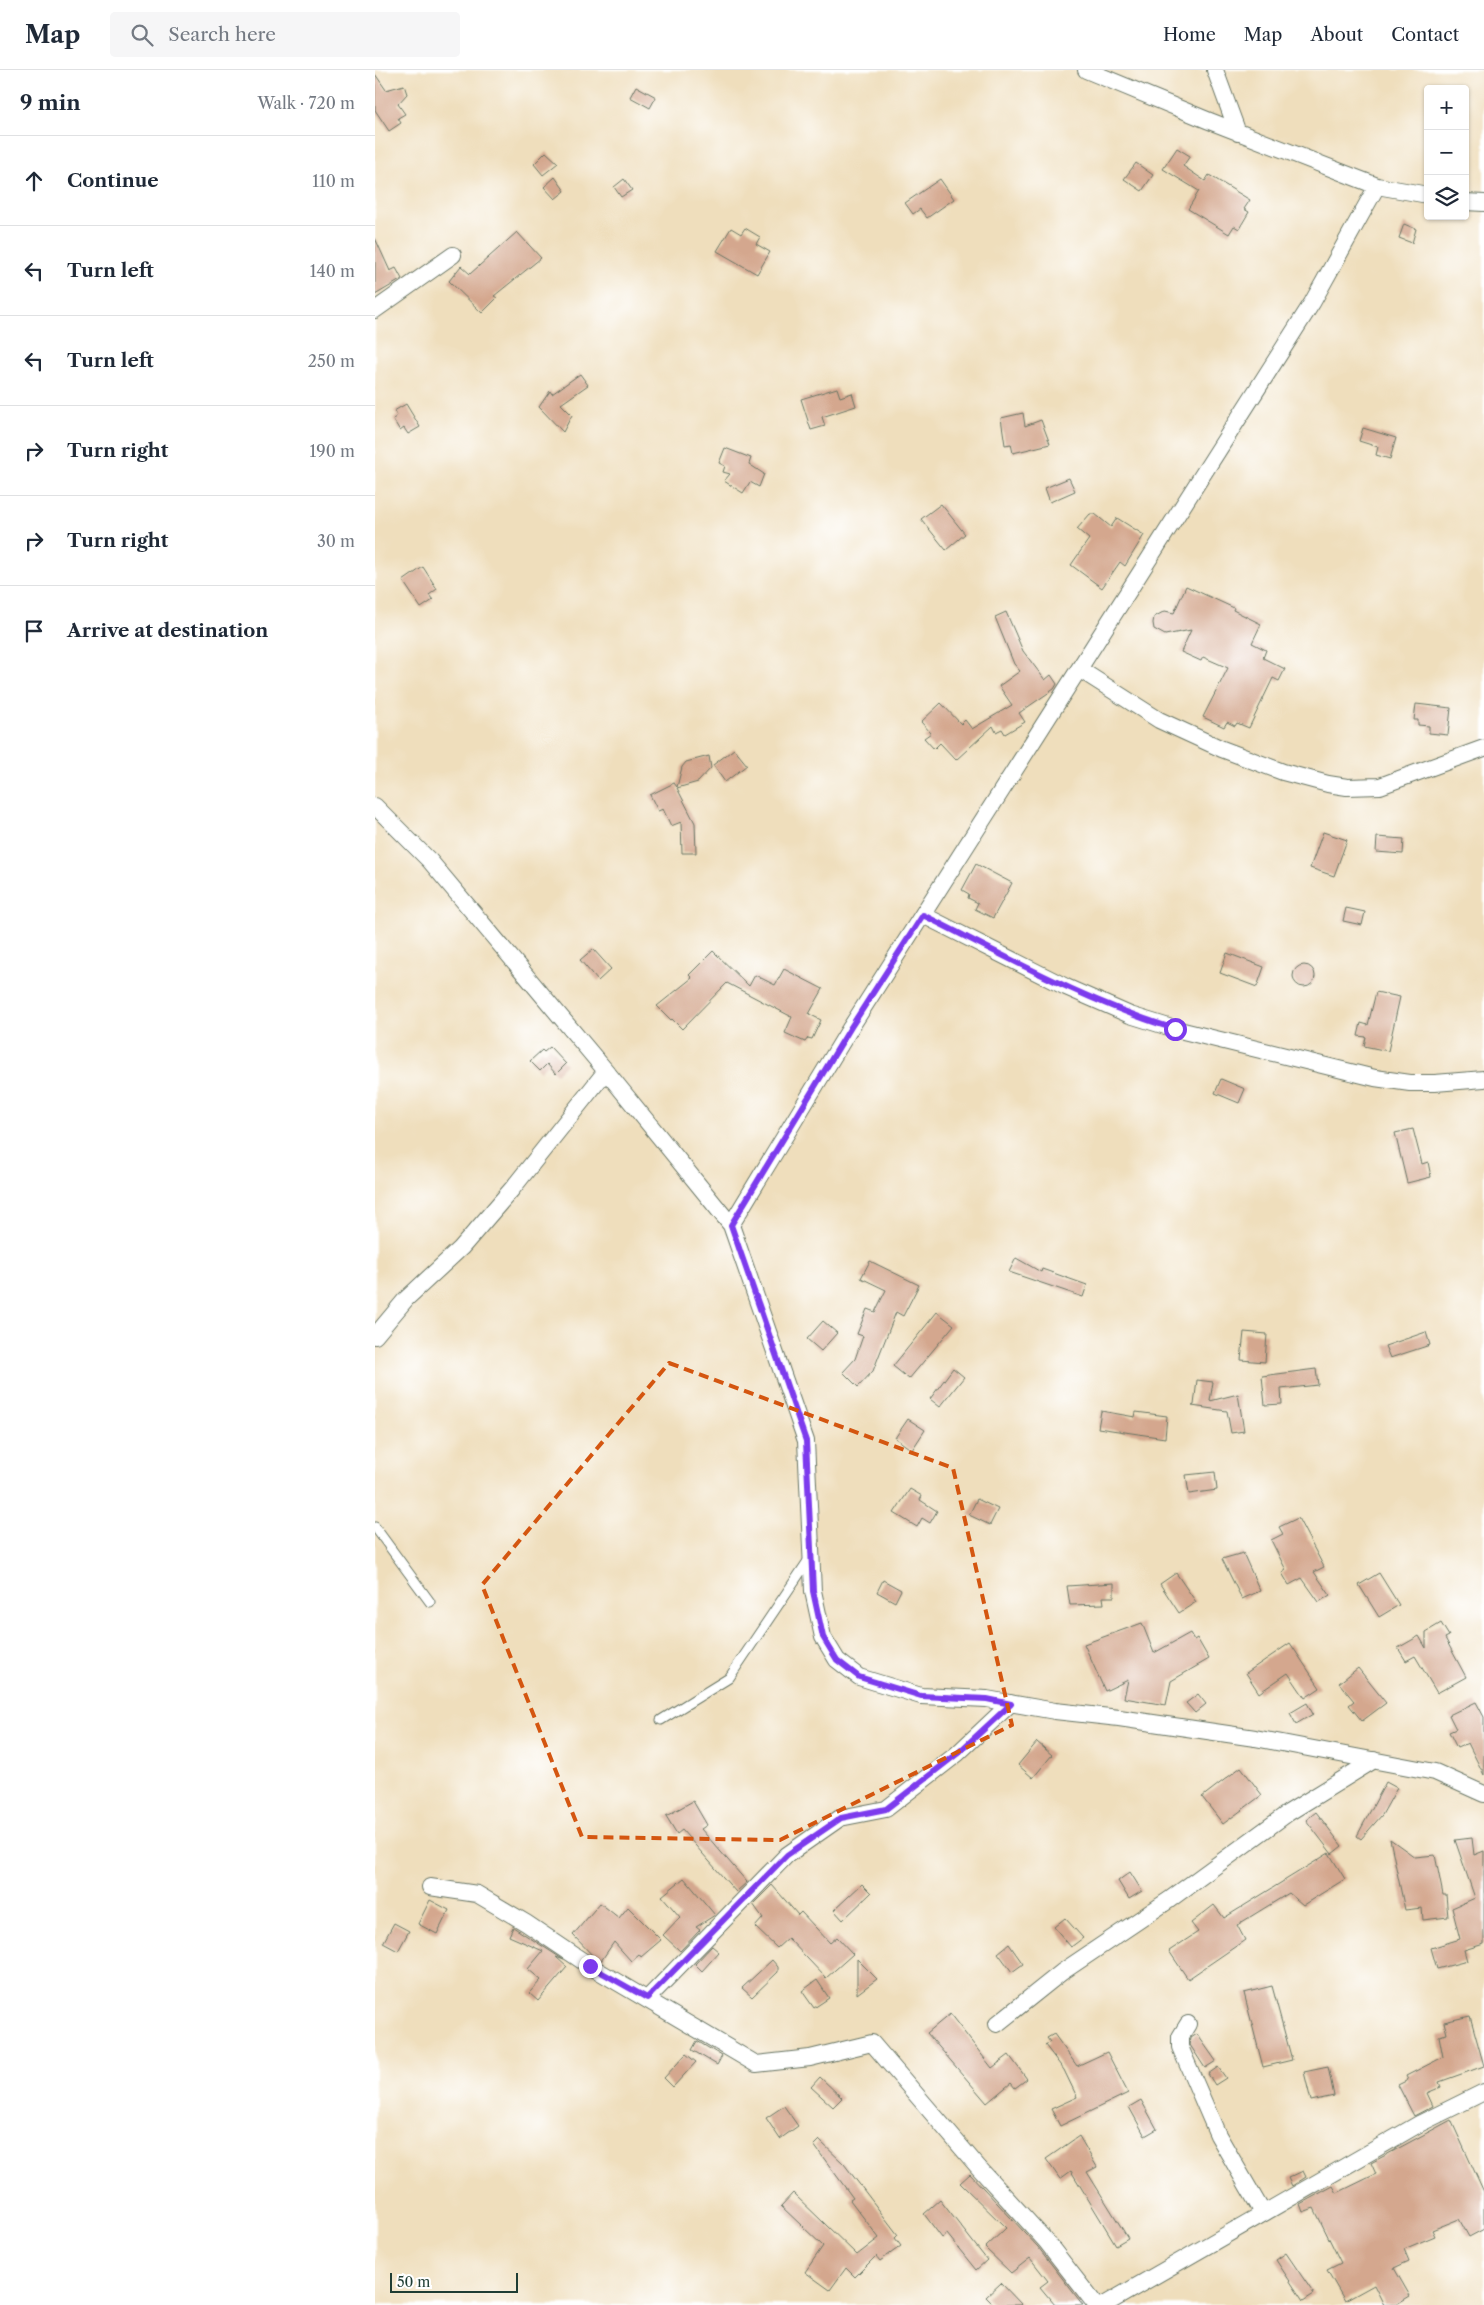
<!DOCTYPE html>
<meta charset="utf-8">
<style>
:root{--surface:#fff;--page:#f6f6f7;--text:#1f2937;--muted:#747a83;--line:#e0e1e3}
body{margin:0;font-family:"Libre Caslon Text",serif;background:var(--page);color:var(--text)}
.controls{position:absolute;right:15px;top:15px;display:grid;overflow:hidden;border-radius:5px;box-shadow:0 1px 4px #0004}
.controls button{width:45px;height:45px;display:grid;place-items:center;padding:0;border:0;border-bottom:1px solid var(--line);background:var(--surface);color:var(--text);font:25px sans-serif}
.scale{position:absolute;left:15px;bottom:12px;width:128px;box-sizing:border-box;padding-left:5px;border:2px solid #1f3d34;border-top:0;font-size:14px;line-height:18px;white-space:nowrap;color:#1f3d34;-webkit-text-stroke:4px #fff;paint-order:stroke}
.stop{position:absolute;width:15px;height:15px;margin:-11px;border:4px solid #7c3aed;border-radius:50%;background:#fff}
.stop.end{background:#7c3aed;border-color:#fff;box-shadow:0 1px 5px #0008}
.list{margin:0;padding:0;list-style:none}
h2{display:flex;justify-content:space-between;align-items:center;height:65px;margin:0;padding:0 20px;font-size:21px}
h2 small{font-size:16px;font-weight:400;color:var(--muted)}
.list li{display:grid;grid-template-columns:32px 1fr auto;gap:15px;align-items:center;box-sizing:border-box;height:90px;padding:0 20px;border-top:1px solid var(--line)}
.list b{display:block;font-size:19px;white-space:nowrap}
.list em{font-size:16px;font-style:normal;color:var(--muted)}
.icon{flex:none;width:28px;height:28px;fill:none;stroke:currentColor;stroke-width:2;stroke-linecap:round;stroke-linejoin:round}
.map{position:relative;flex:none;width:1109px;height:2235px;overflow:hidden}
header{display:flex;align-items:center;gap:30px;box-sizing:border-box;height:70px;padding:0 25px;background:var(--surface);border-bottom:1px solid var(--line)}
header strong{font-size:24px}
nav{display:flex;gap:28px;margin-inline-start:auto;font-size:18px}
.search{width:350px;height:45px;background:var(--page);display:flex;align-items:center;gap:12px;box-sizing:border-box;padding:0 18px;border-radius:5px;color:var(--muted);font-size:19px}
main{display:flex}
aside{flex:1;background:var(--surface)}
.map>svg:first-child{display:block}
.building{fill:#d4a78e}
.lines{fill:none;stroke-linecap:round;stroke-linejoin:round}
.service-casing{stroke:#687564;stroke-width:11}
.minor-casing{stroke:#687564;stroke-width:18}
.service{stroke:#fff;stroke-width:9}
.minor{stroke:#fff;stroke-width:16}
.route{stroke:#7c3aed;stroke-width:6}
.marked{fill:none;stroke:#d45610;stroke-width:4;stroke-dasharray:10 6;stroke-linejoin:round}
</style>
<header>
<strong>Map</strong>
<div class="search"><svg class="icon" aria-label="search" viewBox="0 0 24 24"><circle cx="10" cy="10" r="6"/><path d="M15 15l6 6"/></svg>Search here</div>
<nav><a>Home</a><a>Map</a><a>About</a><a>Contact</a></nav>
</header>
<main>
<aside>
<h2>9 min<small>Walk · 720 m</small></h2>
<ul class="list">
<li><svg class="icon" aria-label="ahead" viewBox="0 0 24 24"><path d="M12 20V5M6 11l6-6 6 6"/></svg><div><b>Continue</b></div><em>110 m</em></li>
<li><svg class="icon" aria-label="left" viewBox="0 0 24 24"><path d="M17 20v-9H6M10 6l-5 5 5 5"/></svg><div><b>Turn left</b></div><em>140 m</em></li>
<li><svg class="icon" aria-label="left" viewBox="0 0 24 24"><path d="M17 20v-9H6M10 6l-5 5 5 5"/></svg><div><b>Turn left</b></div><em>250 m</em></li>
<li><svg class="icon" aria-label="right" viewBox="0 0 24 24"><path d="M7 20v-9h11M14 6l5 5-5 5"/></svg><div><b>Turn right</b></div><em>190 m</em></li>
<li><svg class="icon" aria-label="right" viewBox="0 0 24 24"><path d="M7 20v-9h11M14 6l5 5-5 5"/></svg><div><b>Turn right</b></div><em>30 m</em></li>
<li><svg class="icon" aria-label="arrive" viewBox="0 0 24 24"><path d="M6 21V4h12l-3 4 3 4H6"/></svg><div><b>Arrive at destination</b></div></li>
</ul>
</aside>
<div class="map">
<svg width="1109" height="2235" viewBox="0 0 1109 2235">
<rect width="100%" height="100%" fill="#fff"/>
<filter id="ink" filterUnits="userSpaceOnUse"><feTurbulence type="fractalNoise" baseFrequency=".02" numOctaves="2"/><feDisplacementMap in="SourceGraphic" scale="10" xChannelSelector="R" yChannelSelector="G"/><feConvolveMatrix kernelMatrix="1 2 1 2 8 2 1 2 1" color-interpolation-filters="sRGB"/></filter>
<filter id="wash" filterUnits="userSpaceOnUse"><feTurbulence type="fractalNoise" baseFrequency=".0096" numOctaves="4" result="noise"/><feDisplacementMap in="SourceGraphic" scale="20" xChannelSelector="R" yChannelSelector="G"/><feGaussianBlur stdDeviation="1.12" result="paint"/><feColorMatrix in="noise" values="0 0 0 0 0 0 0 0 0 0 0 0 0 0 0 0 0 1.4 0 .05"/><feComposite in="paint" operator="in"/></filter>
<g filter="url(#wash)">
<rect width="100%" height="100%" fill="#efdebc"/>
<g id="blocks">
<!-- building -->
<path class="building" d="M0,4L11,20L29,15L32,24L23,34L30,44L23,48L26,53L14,61L0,40Z
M261,16L281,27L275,38L255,27Z
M802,78L815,86L808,96L830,111L834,105L875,130L869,139L874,142L864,159L859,156L854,164L813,139L824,121L788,99Z
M171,82L183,93L168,105L159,94Z
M761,93L778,105L767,121L749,109Z
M180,107L190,121L180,129L169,117Z
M249,109L257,120L246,127L239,117Z
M565,109L579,129L552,148L545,139L538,144L530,133Z
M1029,154L1041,159L1037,173L1024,168Z
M356,158L366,164L370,158L385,167L381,174L395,182L382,204L342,181Z
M142,162L166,188L119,226L122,228L107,243L74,211L86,196L95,204Z
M0,168L15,201L21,198L27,209L0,225Z
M205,304L213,315L186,334L197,345L188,362L164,337L175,321L177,324Z
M462,318L465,327L477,323L481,336L447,347L450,356L436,360L426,329Z
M31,334L45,357L33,364L29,358L25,361L18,349L22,346L19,341Z
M648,343L650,356L666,350L675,374L638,383L636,374L630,375L626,348Z
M988,358L1021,368L1015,389L1001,385L1003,377L984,371Z
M350,378L376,388L374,394L389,404L384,417L375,412L368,423L349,411L355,404L348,402L350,396L344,393Z
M694,408L700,421L675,432L670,418Z
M566,434L590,464L571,480L546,449Z
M715,444H720L736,457L742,448L769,465L750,496L745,492L727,518L696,495L714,469L702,459Z
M48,497L62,519L54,525L58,530L46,538L28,511Z
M811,516L859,538L858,540L886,554L877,573L891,580L888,588L910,599L904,611L898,608L874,658L862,653L860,656L852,652L849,657L828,647L853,598L828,587L826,591L806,582L816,560L790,565L779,559L778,553L779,547L790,541L799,543Z
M631,542L648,581L670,610L676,605L682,614L679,619L644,643L650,652L630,664L627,659L621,662L618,656L581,690L565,673L559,679L549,668L556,663L546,652L566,633L586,654L590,650L597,659L637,635L624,616L645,601L639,594L620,547Z
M1041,634L1076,638L1073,665L1054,663V656L1043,655V650H1039Z
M359,679L372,695L350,712L338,695Z
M334,686L336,698L323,712L302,718L320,753L321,783H307L306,752L296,756L288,739L283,741L275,725L299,713L302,717L307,697L311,692Z
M948,762L972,770L959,806L935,798Z
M1002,767L1029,769L1028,784L1001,782Z
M601,794L637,813L618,848L600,839L603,833L593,828L594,824L587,820Z
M971,838L990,842L987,855L968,851Z
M218,879L236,899L223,911L205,890Z
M338,881L374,916L380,905L400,915L409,899L448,919L434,944L446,950L437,969L433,968L430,972L410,963L417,947L352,913L307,959L297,949L296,950L282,936L317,908L314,905Z
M852,883L889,897L882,917L845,903Z
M918 906a11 11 0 1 1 22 0a11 11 0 1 1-22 0Z
M1001,922L1025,927L1013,981L989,976L991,967L983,966L986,953L993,955Z
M175,977L191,994L181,1004L172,994L165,1001L155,991L167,980L169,982Z
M846,1009L870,1019L864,1033L840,1023Z
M1038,1059L1047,1094L1053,1092L1056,1107L1032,1113L1020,1063Z
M641,1188L666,1202L667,1199L712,1215L708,1227L634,1202Z
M495,1191L544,1215L528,1246L521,1242L498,1301L483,1317L468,1302L480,1289L488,1266L482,1264L492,1239L500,1242L511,1220L486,1208Z
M562,1242L579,1255L534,1309L518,1296Z
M448,1251L462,1263L446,1281L432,1269Z
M869,1262L892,1264L890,1292L866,1290Z
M1051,1262L1055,1275L1015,1288L1010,1276Z
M578,1298L589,1307L565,1337L555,1329Z
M941,1299L943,1315L906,1319L907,1334L890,1335L887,1306Z
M822,1310L838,1312L835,1331L863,1324L869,1361L856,1363L852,1341L817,1336L819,1335Z
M726,1341L760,1347L761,1342L792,1346L790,1368L723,1358Z
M533,1349L550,1360L537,1380L520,1368Z
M840,1402L842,1420L814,1424L811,1405Z
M535,1419L547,1426L545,1430L562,1441L555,1453L547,1448L542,1457L519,1443Z
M602,1429L623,1439L615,1455L594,1445Z
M923,1448L949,1497L939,1502L955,1525L944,1532L927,1508L914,1515L907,1503L911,1500L896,1470L908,1464L904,1457Z
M868,1483L885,1521L867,1529L847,1489Z
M801,1503L821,1532L804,1543L785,1514Z
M1004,1503L1024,1535L1004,1547L984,1515Z
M508,1510L526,1520L520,1532L502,1522Z
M739,1513V1527H728L729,1534L695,1535L692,1516Z
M767,1553L779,1583L815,1563L819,1570L822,1568L834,1589L796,1611L791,1635L749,1628L753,1610L730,1621L709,1574Z
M1066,1553L1074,1566L1070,1568L1091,1607L1062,1623L1040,1586L1031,1591L1023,1578L1044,1566L1051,1578V1562Z
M915,1573L945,1618L930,1628L913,1603L884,1623L871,1603Z
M983,1598L1011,1633L987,1651L974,1635L979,1631L964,1613Z
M823,1624L831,1634L820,1643L811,1633Z
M1101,1632L1109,1647V1705L1093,1673L1082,1678L1074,1662L1081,1659L1074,1645Z
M932,1633L938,1644L921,1654L915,1643Z
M662,1672L677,1685L658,1708L643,1695Z
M866,1697L887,1725L848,1754L827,1727Z
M1011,1712L1022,1718L1007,1745L986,1769L982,1766Z
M318,1731L332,1755L326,1759L372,1812L361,1822L307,1760L302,1764L291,1746Z
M941,1742L967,1776L957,1784L931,1750Z
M1097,1768L1099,1785L1109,1781V1874L1089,1880L1092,1891L1062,1899L1056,1878L1085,1869L1077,1838L1100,1828L1080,1770Z
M1015,1769L1040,1787L1060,1785L1068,1825H1071L1073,1847L1048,1850L1047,1838L1030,1840Z
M954,1783L970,1809L928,1835L914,1823L862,1855L870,1870L813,1909L794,1881L823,1862L816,1853L839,1835L849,1848Z
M755,1802L767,1821L754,1829L743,1811Z
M309,1808L340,1845L321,1857L325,1860L305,1881L288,1865L305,1847L287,1826Z
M487,1814L496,1823L468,1850L459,1840Z
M397,1815L423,1845L426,1842L455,1873L462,1867L478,1884L451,1908L413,1868L402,1878L380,1857L388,1848L378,1834Z
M55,1830L74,1840L62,1864L43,1854Z
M225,1833L244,1848L253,1837L286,1870L266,1887L264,1884L256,1891L239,1872L226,1891L220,1888L198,1865Z
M690,1848L708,1868L696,1877L679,1857Z
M19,1853L34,1861L23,1881L8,1873Z
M138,1857L189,1890L181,1887L192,1897L163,1931L154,1923L166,1910L153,1899L168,1881L134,1866Z
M634,1874L648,1894L637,1902L623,1883Z
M337,1876L344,1882L327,1901L320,1894Z
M482,1889L502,1909L482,1924Z
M397,1890L403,1897V1902L377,1927L367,1918Z
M442,1910L454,1928L439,1938L427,1921Z
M897,1916L917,1990L888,1997L869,1923Z
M575,1944L617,1998L634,1985L652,2009L640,2018L636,2013L612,2033L552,1963Z
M1095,1946L1109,1996L1064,2012L1066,2017L1052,2023L1058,2036L1039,2046L1023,2015L1033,2010L1031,2006L1068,1987L1064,1966L1072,1964L1069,1952Z
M679,1964L702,1996L732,1982L753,2023L685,2056L676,2039L702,2027L689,2000L670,1975L675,1972L672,1968Z
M822,1964L841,1991L830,1998L815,1975L816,1968Z
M322,1971L347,1986L342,1995L317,1980Z
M311,1984L321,1992L298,2017L289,2008Z
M843,1997L851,2008L840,2015L833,2004Z
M953,1997L959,2026L936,2031L929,2002Z
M445,2007L467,2028L458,2037L436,2017Z
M766,2030L782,2059L770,2066L754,2037Z
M409,2036L423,2056L405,2069L391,2048Z
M1076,2050L1109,2122V2159L1094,2167L1084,2149L1057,2160L1060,2166L1029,2179L1034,2191L1019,2198L1035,2226L1020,2235H1009L999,2215L970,2231L952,2200L966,2193L939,2138L928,2142L925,2134L958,2116L962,2123L1001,2104L996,2093Z
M704,2066L722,2097L712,2102L753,2168L741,2175L696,2101L685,2109L671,2089Z
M444,2070L469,2094L523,2165L520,2168L526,2176L505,2191L501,2186L480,2207L471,2198L455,2220L430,2202L448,2176L406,2136L418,2123L482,2185L504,2168L475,2130L478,2128L439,2075Z
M928,2101L931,2107L917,2116L913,2108Z
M595,2104L663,2177L708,2235H680L665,2217L673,2211L655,2188L636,2203L610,2178L631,2158L585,2113Z
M565,2130L612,2190L601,2200L572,2164L567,2168L549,2144Z
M911,2183L939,2224L928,2231L901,2190Z
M626,2213L647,2235H619L611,2227Z"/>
</g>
</g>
<g filter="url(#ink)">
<use href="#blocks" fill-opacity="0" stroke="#687564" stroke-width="1"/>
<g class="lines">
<!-- service casing -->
<g class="service-casing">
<path id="service" d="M0,1457L55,1532
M286,1650L354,1608L435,1488"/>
</g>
<!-- minor casing -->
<g class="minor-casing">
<path id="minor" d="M840,0L863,63
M1002,116L1053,125
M1090,132L1109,133
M0,240L78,185
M704,599L784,650L847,679L908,702L953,714L972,717L1005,716L1109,678
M0,736L55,791L231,1001L356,1155L431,1371L438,1521L448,1567L462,1590L484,1607L546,1626L612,1629L680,1641L744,1648L880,1668L1060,1702L1109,1724
M548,845L691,917L755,945L800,959L1000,1008L1035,1013H1060L1109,1009
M356,1155L476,957L937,233L1002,116L832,50L711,0
M0,1266L31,1229L86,1178L137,1119L231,1001
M55,1817L102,1824L151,1853L215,1896L381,1994L435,1988L497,1973L604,2098L671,2171L721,2235
M272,1929L412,1785L465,1748L511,1739L582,1684L636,1633
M622,1954L687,1902L794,1830L913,1743L999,1690
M813,1954L805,1967V1977L843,2065L888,2143
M729,2235L1044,2054L1109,2022"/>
</g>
<!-- service -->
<use href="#service" class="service"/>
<!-- minor -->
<use href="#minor" class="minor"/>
</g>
</g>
<g class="lines" filter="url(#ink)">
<!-- route -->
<path class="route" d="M215,1896L272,1928L412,1785L466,1748L511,1739L582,1684L636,1634L612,1629L546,1626L484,1607L462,1590L448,1567L438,1521L431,1371L356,1155L476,957L548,845C630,886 712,932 800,959"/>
</g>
<!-- marked area -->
<path class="marked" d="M294,1293L578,1398L637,1655L405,1770L207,1767L107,1515Z"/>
</svg>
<div class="controls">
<button>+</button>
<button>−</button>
<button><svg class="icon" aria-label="layers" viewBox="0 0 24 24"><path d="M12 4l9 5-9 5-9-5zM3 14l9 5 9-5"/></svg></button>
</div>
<div class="scale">50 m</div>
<div class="stop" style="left:800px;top:959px"></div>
<div class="stop end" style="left:215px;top:1896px"></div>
</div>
</main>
